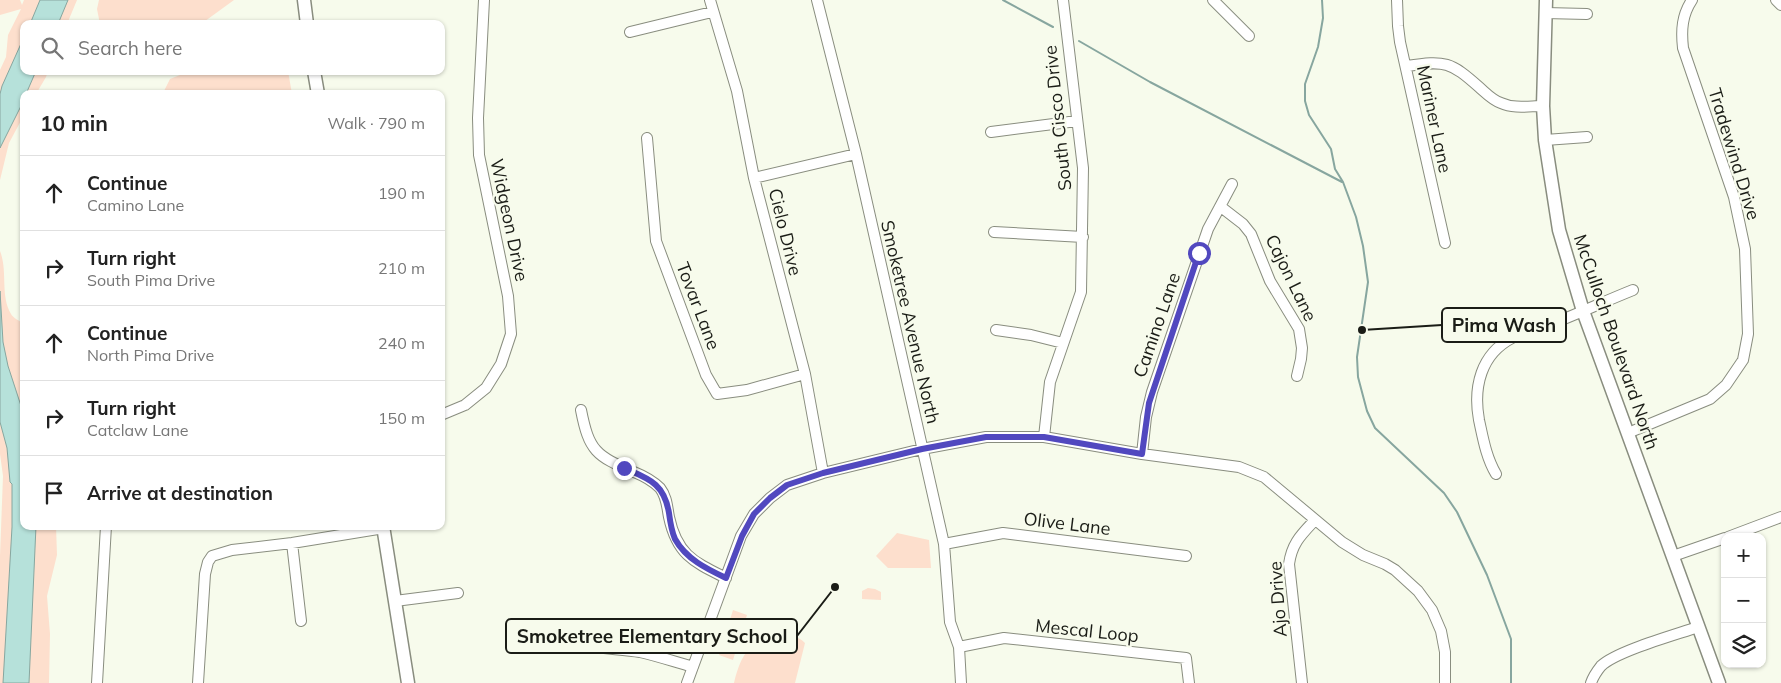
<!DOCTYPE html>
<meta charset="utf-8">
<style>
:root{--surface:#fff;--page:#f6f6f6;--text:#222;--muted:#767676;--line:#e0e0e0}
body{margin:0;font-family:Mulish,sans-serif;background:var(--page);color:var(--text)}
.controls{position:absolute;right:15px;bottom:15px;display:grid;overflow:hidden;border-radius:10px;box-shadow:0 1px 4px #0004}
.controls button{width:45px;height:45px;display:grid;place-items:center;padding:0;border:0;border-bottom:1px solid var(--line);background:var(--surface);color:var(--text);font:25px sans-serif}
.stop{position:absolute;width:15px;height:15px;margin:-11px;border:4px solid #5148bf;border-radius:50%;background:#fff}
.stop.end{background:#5148bf;border-color:#fff;box-shadow:0 1px 5px #0008}
.list{margin:0;padding:0;list-style:none}
h2{display:flex;justify-content:space-between;align-items:center;height:65px;margin:0;padding:0 20px;font-size:21px}
h2 small{font-size:16px;font-weight:400;color:var(--muted)}
.list li{display:grid;grid-template-columns:32px 1fr auto;gap:15px;align-items:center;box-sizing:border-box;height:75px;padding:0 20px;border-top:1px solid var(--line)}
.list b{display:block;font-size:19px;white-space:nowrap}
.list p{margin:0;font-size:16px;white-space:nowrap;color:var(--muted)}
.list em{font-size:16px;font-style:normal;color:var(--muted)}
.icon{flex:none;width:28px;height:28px;fill:none;stroke:currentColor;stroke-width:2;stroke-linecap:round;stroke-linejoin:round}
.map{position:relative;flex:none;width:1781px;height:683px;overflow:hidden}
.search{position:absolute;background:var(--surface);box-shadow:0 1px 4px #0004;left:20px;top:20px;width:425px;height:55px;display:flex;align-items:center;gap:12px;box-sizing:border-box;padding:0 18px;border-radius:10px;color:var(--muted);font-size:19px}
.panel{position:absolute;background:var(--surface);box-shadow:0 1px 4px #0004;left:20px;top:90px;width:425px;height:440px;border-radius:10px}
.map>svg:first-child{display:block}
.green{fill:#fddfcd}
.water{fill:#b6e1da;stroke:#87a69f}
.lines{fill:none;stroke-linecap:round;stroke-linejoin:round}
.stream{stroke:#87a69f;stroke-width:2}
.minor-casing{stroke:#898d7f;stroke-width:12}
.major-casing{stroke:#898d7f;stroke-width:15}
.minor{stroke:#fff;stroke-width:10}
.major{stroke:#fff;stroke-width:12}
.route{stroke:#5148bf;stroke-width:6}
.labels{text-anchor:middle;stroke-width:4.5;stroke-linejoin:round;paint-order:stroke}
.street-label{font-size:18px;fill:#1a1c16;stroke:#f7fbec}
.leader{fill:none;stroke:#1a1c16;stroke-width:2}
.callout-dot{fill:#1a1c16;stroke:#f7fbec;stroke-width:2}
.callout{fill:#f7fbec;stroke:#1a1c16;stroke-width:2}
.callout-label{font-size:19px;text-anchor:middle;font-weight:bold;fill:#1a1c16}
</style>
<div class="map">
<svg width="1781" height="683" viewBox="0 0 1781 683">
<rect width="100%" height="100%" fill="#f7fbec"/>
<!-- green -->
<path class="green" d="M0,0H20L22,5L24,0H77L67,24H24V71H48L46,77L36,94H24V115L9,143L0,180V70L6,57L8,35L21,9L0,15Z
M99,0H234L201,24H100L97,9Z
M190,71H288L292,94H165L164,91L170,79Z
M0,251C8,271 0,295 11,314C13,318 20,321 24,324V526H56L57,555L47,596L50,634L49,683H0V556L3,476L0,454Z
M897,533L929,540L931,568H888L876,556Z
M868,588L875,589L881,592V600L862,599V591Z
M733,610L747,615L733,660L719,655Z
M780,634C790,634 798,636 805,643L795,683H734C741,654 750,640 780,634Z"/>
<!-- water -->
<path class="water" d="M40,0H68L58,24H30Z
M24,37V71H36L26,94H24V100L0,148V94L2,86Z
M0,291L3,342L8,366L24,415V526H36L29,683H3L12,527V484L10,482L7,448L0,422Z"/>
<g class="lines">
<!-- stream -->
<path class="stream" d="M1003,0L1053,27
M1322,0L1323,18L1318,47L1305,84V101L1309,115L1331,149L1335,169L1343,182L1356,217L1363,246L1368,282L1357,357L1358,377L1367,411L1375,428L1444,493L1457,512L1487,575L1511,639V683
M1079,41L1150,82L1342,182"/>
<!-- minor casing -->
<g class="minor-casing">
<path id="minor" d="M710,0L737,91L754,178L805,374L823,473
M817,0L856,154L944,544L950,622L959,647L961,683
M1213,0L1249,36
M1397,0L1398,26L1400,42L1445,243
M1776,0L1781,5
M1545,13L1587,14
M630,32L712,12
M1407,66C1445,60 1451,62 1479,87C1486,93 1492,100 1501,103C1514,109 1529,106 1543,106
M991,132L1077,121
M647,138L656,241L706,375L717,394L747,390L805,374
M1545,140L1587,137
M754,178L856,154
M1221,207L1243,224L1251,234L1270,281L1299,329L1302,348L1301,359L1297,376
M994,232L1083,237
M996,330L1031,335L1063,343
M581,410C589,451 596,456 634,472C644,476 652,480 660,488C667,497 667,507 669,517C677,555 694,562 726,578
M441,415L465,405L486,388L501,364L511,334L508,296L479,155L478,118L484,0
M1628,433L1710,399L1726,385L1743,360L1748,334L1745,249L1734,197L1683,48C1681,30 1682,15 1692,0
M1044,437L1050,382L1081,292L1083,168L1063,0
M1142,454L1146,417L1152,392L1208,229L1232,184
M1496,474C1486,457 1483,438 1479,420C1473,387 1481,354 1512,338C1527,330 1543,326 1559,321C1584,311 1608,300 1633,290
M1728,537L1781,517
M292,543L301,621
M944,544L1003,533L1186,556
M1673,556L1725,538
M395,601L458,593
M547,630C575,650 609,647 640,652C658,656 675,662 693,667
M959,647L1004,638L1186,658L1189,683
M97,683L106,526
M198,683L205,574L208,562L212,556L232,550L292,543L384,528
M687,683L741,536L754,514L770,498L787,485L823,473L922,449L986,437H1044L1142,454L1239,467L1264,477L1342,542L1363,555L1385,564L1395,570L1418,591L1432,610L1441,631L1445,652V683
M1302,683L1289,564C1292,543 1301,535 1315,520
M1591,683C1593,677 1597,671 1601,666C1617,651 1675,635 1698,627"/>
</g>
<!-- major casing -->
<g class="major-casing">
<path id="major" d="M304,0L307,24
M1546,0L1543,106L1545,140L1559,230L1583,311L1719,683
M314,71L318,94
M383,526L408,683"/>
</g>
<!-- minor -->
<use href="#minor" class="minor"/>
<!-- major -->
<use href="#major" class="major"/>
</g>
<g class="lines">
<!-- route -->
<path class="route" d="M624,468C649,479 664,483 669,513C670,521 672,532 675,539C686,559 707,569 726,578L742,536L754,514L770,498L787,485L823,473L922,449L986,437H1044L1142,454L1149,403L1199,253"/>
</g>
<g class="labels">
<!-- street labels -->
<g class="street-label">
<text transform="translate(1058 118) rotate(-96)" y="6">South Cisco Drive</text>
<text transform="translate(1434 119) rotate(78)" y="6">Mariner Lane</text>
<text transform="translate(1734 154) rotate(73)" y="6">Tradewind Drive</text>
<text transform="translate(509 220) rotate(78)" y="6">Widgeon Drive</text>
<text transform="translate(785 232) rotate(76)" y="6">Cielo Drive</text>
<text transform="translate(1291 278) rotate(64)" y="6">Cajon Lane</text>
<text transform="translate(698 306) rotate(69)" y="6">Tovar Lane</text>
<text transform="translate(910 322) rotate(77)" y="6">Smoketree Avenue North</text>
<text transform="translate(1157 325) rotate(-71)" y="6">Camino Lane</text>
<text transform="translate(1616 342) rotate(71)" y="6">McCulloch Boulevard North</text>
<text transform="translate(1067 524) rotate(7)" y="6">Olive Lane</text>
<text transform="translate(1278 599) rotate(-94)" y="6">Ajo Drive</text>
<text transform="translate(1087 631) rotate(6)" y="6">Mescal Loop</text>
</g>
</g>
<!-- callouts -->
<path class="leader" d="M1362 330L1442 325M835 587L797 636"/>
<g class="callout-dot">
<circle cx="1362" cy="330" r="5"/>
<circle cx="835" cy="587" r="5"/>
</g>
<g class="callout">
<rect x="1442" y="308" width="124" height="34" rx="5"/>
<rect x="506" y="619" width="291" height="34" rx="5"/>
</g>
<g class="callout-label">
<text x="1504" y="332">Pima Wash</text>
<text x="652" y="643">Smoketree Elementary School</text>
</g>
</svg>
<div class="controls">
<button>+</button>
<button>−</button>
<button><svg class="icon" aria-label="layers" viewBox="0 0 24 24"><path d="M12 4l9 5-9 5-9-5zM3 14l9 5 9-5"/></svg></button>
</div>
<div class="stop" style="left:1199px;top:253px"></div>
<div class="stop end" style="left:624px;top:468px"></div>
<div class="search"><svg class="icon" aria-label="search" viewBox="0 0 24 24"><circle cx="10" cy="10" r="6"/><path d="M15 15l6 6"/></svg>Search here</div>
<section class="panel">
<h2>10 min<small>Walk · 790 m</small></h2>
<ul class="list">
<li><svg class="icon" aria-label="ahead" viewBox="0 0 24 24"><path d="M12 20V5M6 11l6-6 6 6"/></svg><div><b>Continue</b><p>Camino Lane</p></div><em>190 m</em></li>
<li><svg class="icon" aria-label="right" viewBox="0 0 24 24"><path d="M7 20v-9h11M14 6l5 5-5 5"/></svg><div><b>Turn right</b><p>South Pima Drive</p></div><em>210 m</em></li>
<li><svg class="icon" aria-label="ahead" viewBox="0 0 24 24"><path d="M12 20V5M6 11l6-6 6 6"/></svg><div><b>Continue</b><p>North Pima Drive</p></div><em>240 m</em></li>
<li><svg class="icon" aria-label="right" viewBox="0 0 24 24"><path d="M7 20v-9h11M14 6l5 5-5 5"/></svg><div><b>Turn right</b><p>Catclaw Lane</p></div><em>150 m</em></li>
<li><svg class="icon" aria-label="arrive" viewBox="0 0 24 24"><path d="M6 21V4h12l-3 4 3 4H6"/></svg><div><b>Arrive at destination</b></div></li>
</ul>
</section>
</div>
